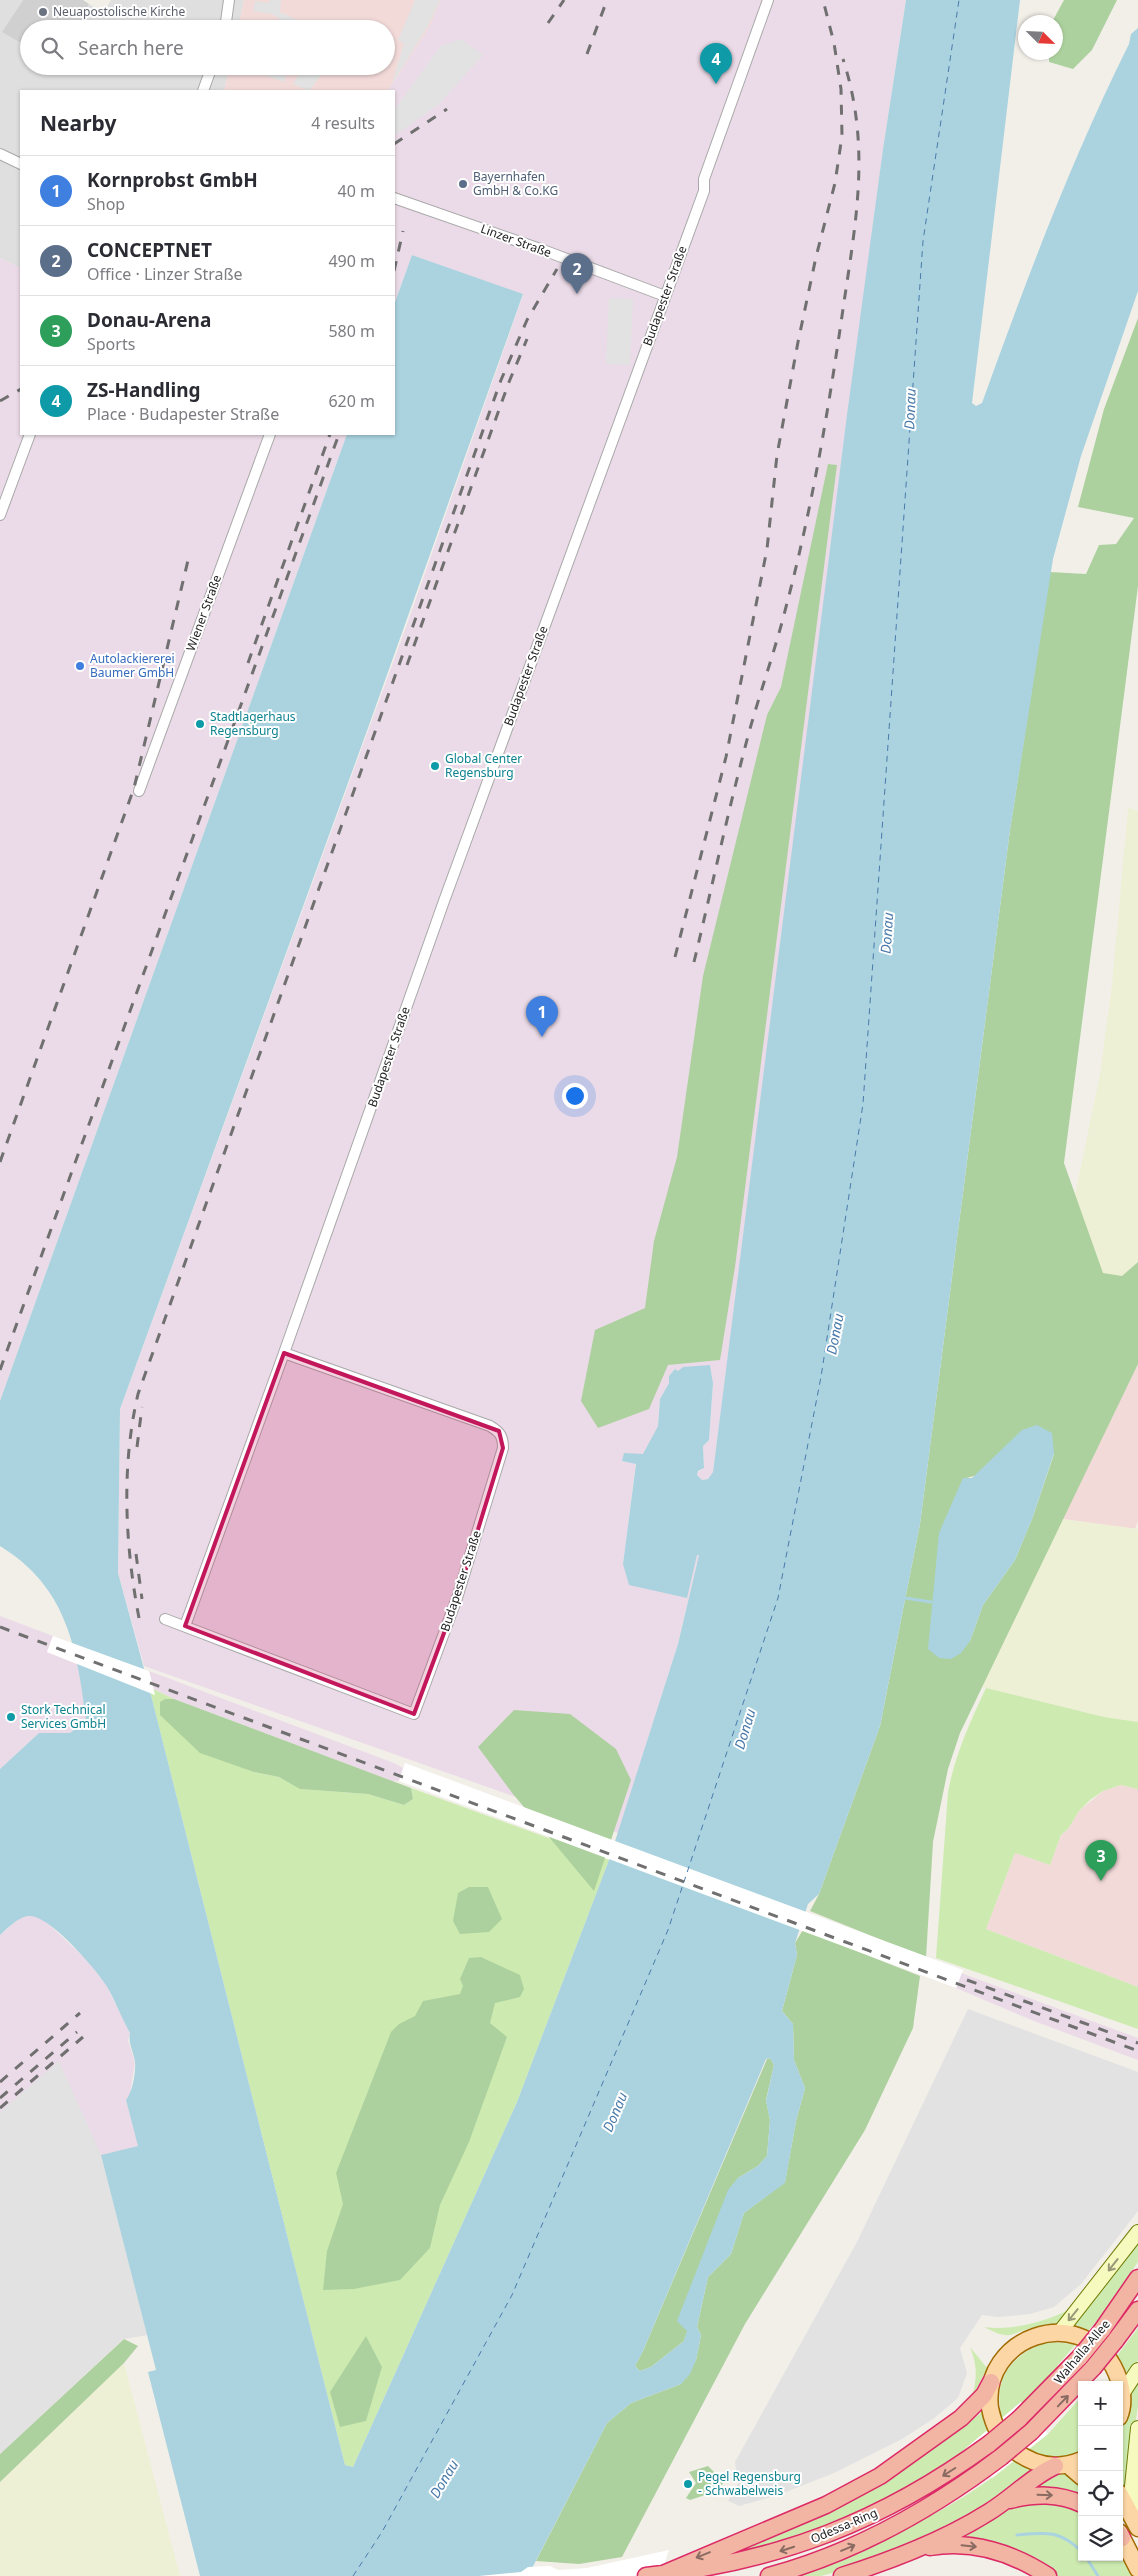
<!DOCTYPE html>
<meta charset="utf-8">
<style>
:root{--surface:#fff;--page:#f2f2f3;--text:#2b2b33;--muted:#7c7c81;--line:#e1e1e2;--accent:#db2777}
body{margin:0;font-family:"Noto Sans",sans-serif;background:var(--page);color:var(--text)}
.controls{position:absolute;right:15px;bottom:15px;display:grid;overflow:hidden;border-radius:0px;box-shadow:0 1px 4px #0004}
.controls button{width:45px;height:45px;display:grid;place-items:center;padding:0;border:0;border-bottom:1px solid var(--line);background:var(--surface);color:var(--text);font:25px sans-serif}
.compass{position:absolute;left:1018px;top:15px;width:45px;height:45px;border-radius:50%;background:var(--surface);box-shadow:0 1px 4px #0004;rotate:114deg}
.you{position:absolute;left:574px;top:1095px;width:18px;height:18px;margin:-12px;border:4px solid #fff;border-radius:50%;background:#1a73e8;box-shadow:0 0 0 8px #1a73e833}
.badge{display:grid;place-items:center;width:32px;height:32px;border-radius:50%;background:var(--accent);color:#fff;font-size:16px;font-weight:700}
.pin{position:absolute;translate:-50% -41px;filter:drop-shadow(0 1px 2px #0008)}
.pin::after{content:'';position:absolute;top:26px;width:18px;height:15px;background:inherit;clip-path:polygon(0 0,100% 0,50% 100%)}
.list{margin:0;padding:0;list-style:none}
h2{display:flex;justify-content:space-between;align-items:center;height:65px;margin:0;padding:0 20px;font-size:21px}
h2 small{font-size:16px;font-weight:400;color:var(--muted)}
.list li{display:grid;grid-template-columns:32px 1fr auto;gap:15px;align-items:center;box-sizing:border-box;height:70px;padding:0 20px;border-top:1px solid var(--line)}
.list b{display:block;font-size:19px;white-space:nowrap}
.list p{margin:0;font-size:16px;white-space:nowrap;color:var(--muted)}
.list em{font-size:16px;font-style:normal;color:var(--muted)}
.icon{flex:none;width:28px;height:28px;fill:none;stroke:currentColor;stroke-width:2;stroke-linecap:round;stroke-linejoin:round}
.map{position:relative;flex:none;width:1138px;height:2576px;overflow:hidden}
.search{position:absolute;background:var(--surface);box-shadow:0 1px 4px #0004;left:20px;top:20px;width:375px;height:55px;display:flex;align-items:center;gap:12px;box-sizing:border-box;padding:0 18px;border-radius:28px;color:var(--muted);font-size:19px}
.panel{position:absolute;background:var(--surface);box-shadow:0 1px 4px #0004;left:20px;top:90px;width:375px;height:345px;border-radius:0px}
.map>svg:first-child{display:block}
.residential{fill:#e0dfdf}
.commercial{fill:#f2dad9}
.industrial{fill:#ebdbe8}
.religious{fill:#d0d0d0}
.farmland{fill:#eef0d5}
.grass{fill:#cdebb0}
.forest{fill:#add19e;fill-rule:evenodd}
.parking{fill:#e2e2e2}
.water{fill:#aad3df;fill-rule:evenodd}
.pier{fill:#fff}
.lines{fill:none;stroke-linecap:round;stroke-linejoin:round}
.stream{stroke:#aad3df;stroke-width:3}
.ferry{stroke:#4a7aab;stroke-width:1;stroke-dasharray:6 5;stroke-linecap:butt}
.minor-casing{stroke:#a9a9a9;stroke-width:12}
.secondary-casing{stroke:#707d05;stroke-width:16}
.primary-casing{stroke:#a06b00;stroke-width:19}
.trunk-casing{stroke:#dc2a67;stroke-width:19}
.minor{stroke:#fff;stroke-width:10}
.secondary{stroke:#f7fabf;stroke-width:14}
.primary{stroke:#fcd6a4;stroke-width:16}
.trunk{stroke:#f2b4a3;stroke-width:16}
.rail{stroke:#707070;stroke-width:3;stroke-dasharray:10 10;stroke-linecap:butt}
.trunk-bridge-casing{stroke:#dc2a67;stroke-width:19;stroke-linecap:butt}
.trunk-bridge{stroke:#f2b4a3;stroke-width:16}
.oneway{stroke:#979978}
.oneway2{stroke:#8a6b62}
.marked{fill:#c2185b;fill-opacity:0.2;stroke:#c2185b;stroke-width:4;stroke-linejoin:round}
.worship-dot{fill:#6b7280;stroke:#fff;stroke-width:2}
.service-dot{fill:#5c6f8a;stroke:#fff;stroke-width:2}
.shop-dot{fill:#3f7fe0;stroke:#fff;stroke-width:2}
.culture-dot{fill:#0f9aa8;stroke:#fff;stroke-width:2}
.labels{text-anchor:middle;stroke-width:4;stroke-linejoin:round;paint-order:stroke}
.worship-label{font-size:12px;fill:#5b616d;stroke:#fff;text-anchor:start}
.service-label{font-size:12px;fill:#4e5e75;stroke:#fff;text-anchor:start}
.street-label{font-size:12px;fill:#222;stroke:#fff}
.shop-label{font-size:12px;fill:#366cbe;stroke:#fff;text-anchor:start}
.culture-label{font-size:12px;fill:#0d838f;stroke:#fff;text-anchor:start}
.water-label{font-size:14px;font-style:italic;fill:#4a7aab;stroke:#fff}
</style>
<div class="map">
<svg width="1138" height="2576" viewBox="0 0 1138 2576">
<rect width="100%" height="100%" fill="#f2efe9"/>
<!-- residential -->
<path class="residential" d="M0,0H23L2,32L29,48V66H230L224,91H21V268L0,258Z
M111,0H244L238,29H77L89,4L104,13Z"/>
<!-- commercial -->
<path class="commercial" d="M244,0H441L429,28L388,91H224L230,66H386V29H238Z
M1138,1364V1521L1135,1529L1062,1519Z
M1121,1785L1138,1789V1987L986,1929L1015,1853L1050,1865L1061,1835L1068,1829L1079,1811L1103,1791Z"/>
<!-- industrial -->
<path class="industrial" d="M441,0H906L883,149L713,1472L708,1479L702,1480L697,1475L698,1472L704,1468L703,1446L709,1440L713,1383L710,1365L678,1371L675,1369L669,1376V1383L660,1399L658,1426L643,1455L622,1461L636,1463L623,1564L699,1555L678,1644L618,1833L144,1666L118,1573L120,1409L406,627L523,295L412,255L394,305V91H388L429,28Z
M0,258L21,268V434H347L0,1401Z
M0,1616L53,1636L47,1652L79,1665L86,1720L70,1733H39L0,1769Z
M149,1671L394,1763L403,1768L399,1781H392L174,1699L154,1689Z
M30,1915L43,1919L87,1960L106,1985L130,2033L128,2040L135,2062L130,2094L126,2100L139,2146L101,2156L147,2335L123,2339L0,2454V1935L20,1918Z
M961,1973L1138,2038V2060L1034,2021L956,1988Z"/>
<!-- religious -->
<path class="religious" d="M23,0H83L89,4L77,29H29V48L2,32Z"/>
<!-- farmland -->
<path class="farmland" d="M1128,808L1138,811V1262L1122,1276L1103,1274L1075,1195L1100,1074L1112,985Z
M1062,1519L1138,1529V1722L1104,1717L982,1687Z
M124,2363L180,2576H0V2482Z"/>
<!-- grass -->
<path class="grass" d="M149,1687L174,1699H165L254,1772L279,1777L301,1789L368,1794L404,1805L413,1799L411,1788L609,1860L517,2102L353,2467L345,2465Z
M986,1688L1104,1717L1138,1722V1789L1121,1785L1103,1791L1090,1800L1079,1811L1068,1829L1061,1835L1050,1865L1015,1853L986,1929L1138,1987V2029L936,1958L948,1792C955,1755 970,1722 986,1688Z
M1138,2243V2262L1102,2315L1088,2331L1071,2326Z
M1075,2307L1060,2324C1052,2325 1043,2325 1036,2327C1008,2333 1013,2342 984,2327C1015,2331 1047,2321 1075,2307Z
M1138,2328V2360L1126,2378L1116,2357Z
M1047,2342L1076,2344L1057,2366L1059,2368L1023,2404L1021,2402L1002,2418C992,2379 1011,2355 1047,2342Z
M970,2347L987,2368L971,2400C977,2380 978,2367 970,2347Z
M1138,2378V2406L1125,2492L1119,2480V2436L1127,2417L1130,2393Z
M1082,2396V2457L1060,2462L1024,2453L1048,2434Z
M988,2408L992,2426C970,2445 947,2465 922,2481C858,2520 788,2542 716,2561L820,2517L878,2486Z
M1014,2461L1037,2471L971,2518L861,2565L821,2576H790C870,2547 948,2515 1014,2461Z
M1065,2474L1077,2478L1082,2484V2499L1026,2493L1049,2476Z
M1052,2501L1082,2510V2557H1119V2551L1133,2576H1056L944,2543L1015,2506Z"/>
<!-- forest -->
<path class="forest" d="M1064,0H1117L1092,50L1073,69L1049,62V53L1056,52V22H1052Z
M1138,318V586L1064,1163L1103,1273L1122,1276L1138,1262V1364L960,1733L948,1769L933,1842L926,1958L810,1911L819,1894L880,1726L920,1524L1010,830L1050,572L1086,574L1099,545L1116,544L1134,518L1078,507L1104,409ZM1054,1454L1032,1519L1015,1560L983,1605L970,1641L963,1479Z
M828,464L837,465L735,1267L720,1360L668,1365L649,1409L598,1428L581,1401L595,1330L645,1308L654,1241L677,1157L703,976L767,715L781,687Z
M165,1699H174L411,1788L413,1799L404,1805L368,1794L300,1789L279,1777L254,1772L200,1753L160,1715V1702Z
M514,1710L570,1714L616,1749L631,1780L594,1891L513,1794L478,1747Z
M469,1887H488L502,1919L489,1932L460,1934L453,1921L458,1893Z
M803,1930L920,1976L913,2028L865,2130L745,2324L622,2557L579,2564L536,2561L607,2423L631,2403L681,2384L696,2360L701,2335L697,2327L708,2277L731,2254L744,2213L785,2182L796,2121L805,2088L794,2060L793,2024L782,2011L797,1955L795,1943Z
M481,1957L520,1975L524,1989L520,1997L495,2003L490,2023L507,2037L469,2142L440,2205L430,2248L400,2280L354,2289L323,2290L327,2251L343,2204L336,2173L391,2032L399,2024L415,2016L423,2001L460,1994L463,1986L460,1979L469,1958Z
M770,2058L774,2065L766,2100L770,2120L767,2156L758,2166L738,2178L684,2341L651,2367L640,2371L635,2366L643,2351L767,2059Z
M366,2336L382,2367L366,2421L340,2427L330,2392Z
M124,2339L138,2346L124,2363L0,2482V2454Z
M708,2466L724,2482L717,2491L690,2500L686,2498L696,2483L689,2472Z"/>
<!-- parking -->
<path class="parking" d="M270,0H281L280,12L304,23L301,29H294L272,14L253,11L255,1L269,3Z
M415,0H440L428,26L392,84L404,43L398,40Z
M461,39L483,55L438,105L397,134L394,131V110L441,46Z
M260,66H289L284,82L259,73Z
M304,66H328L309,91L293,84Z
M609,298L633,299L630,365L606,364Z
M968,2009L1138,2072V2211L1081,2284L1054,2307L1030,2314L998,2317L982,2315L960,2348L967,2373L958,2398L933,2419L902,2439L834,2473L778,2495L739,2506L728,2501L738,2484L735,2462L857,2242Z
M59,2061L101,2155L147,2335L123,2339L0,2454V2112Z"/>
<!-- water -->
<path class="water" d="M906,0H1020L972,403L976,406L982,403C1026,281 1071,160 1129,44L1131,34L1138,28V291L1081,456L1053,559L1010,830L920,1524L880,1726L819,1894L808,1904L795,1943L797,1955L782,2011L793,2024L794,2060L805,2088L796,2121L785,2183L744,2213L731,2254L708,2277L697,2327L701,2335L696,2360L690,2374L681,2384L631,2403L607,2423L528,2576H200L148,2372L156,2370L101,2155L138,2146L126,2100C133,2091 136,2071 135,2061C133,2050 128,2043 130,2033C121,2017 115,2000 106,1985C95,1968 48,1913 28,1916C17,1918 8,1928 0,1935V1769L39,1733H70L86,1720C77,1648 67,1587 0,1546V1401L347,434H394V305L412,255L523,294L368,728L120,1409L118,1573L149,1687L345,2465L353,2467L517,2102L609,1860L678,1644L699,1555H697L687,1598L629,1585L623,1564L636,1464L622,1461L624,1453L643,1454L658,1426L660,1399L669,1383V1376L675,1369L678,1371L683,1367L710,1365L713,1383L709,1440L703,1446L704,1468L698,1471L697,1475L702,1480L708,1479L713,1472L847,415L883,149ZM770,2058L774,2065L766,2101L770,2120L767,2156L758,2166L738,2178L728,2190L677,2321L687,2331L684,2341L651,2367L640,2371L635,2366L643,2351L766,2059Z
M1037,1425L1052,1433L1054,1453L1032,1519L1015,1560L983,1605L970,1641L961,1653L951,1659L939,1658L928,1649L939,1533L963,1478H972L1022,1430Z"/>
<!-- pier -->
<path class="pier" d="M53,1636L149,1671L155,1695L47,1652Z
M405,1763L963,1970L956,1988L399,1781Z
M1021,2402L1048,2434L992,2478L966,2448Z
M669,2550L660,2576H479L521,2572L528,2567L550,2566L558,2570L587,2568Z"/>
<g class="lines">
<!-- stream -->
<path class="stream" d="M905,1598L931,1602
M1017,2535C1046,2532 1060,2530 1082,2552
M1086,2557L1098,2576"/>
<!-- ferry -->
<path class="ferry" d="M353,2576L382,2532L512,2295L668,1930L778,1598L821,1377L863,1104L923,241L959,0"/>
<!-- minor casing -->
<g class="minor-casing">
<path id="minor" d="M225,29L229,0
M203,91L212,66
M0,154L21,164
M394,198L543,250L665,296
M0,515L30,434
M139,791L270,434
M165,1619L414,1714L457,1598L503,1448C503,1436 500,1432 490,1426L284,1353L444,901L704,191V179L768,0
M185,1626L284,1353"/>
</g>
<!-- secondary casing -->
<g class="secondary-casing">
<path id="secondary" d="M1059,2333L1138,2232
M1122,2394L1138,2370
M1138,2519L1131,2496L1138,2428"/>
</g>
<!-- primary casing -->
<g class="primary-casing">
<path id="primary" d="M1082,2460C1058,2470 1034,2466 1014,2450C1001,2440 993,2424 990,2408C981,2337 1078,2303 1113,2366C1121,2381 1126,2401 1119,2417
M1068,2465L1082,2477
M1119,2493L1138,2528
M1119,2532L1138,2569"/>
</g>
<!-- trunk casing -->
<g class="trunk-casing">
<path id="trunk" d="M1102,2330L1138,2278
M1115,2341L1138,2310
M1019,2419L1080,2357
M1031,2432L1093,2368
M1010,2500C1035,2494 1058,2493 1082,2504
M1119,2534L1122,2538
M930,2547C972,2540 1013,2553 1048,2576
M663,2574L826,2505L880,2476L961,2418L984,2395L991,2382
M646,2576C778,2562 882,2522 989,2444
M769,2576C854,2553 931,2510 1001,2457
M842,2576C893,2560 943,2541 989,2512C1012,2498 1031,2477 1055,2466"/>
</g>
<!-- minor -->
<use href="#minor" class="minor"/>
<!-- secondary -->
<use href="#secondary" class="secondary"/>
<!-- primary -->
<use href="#primary" class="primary"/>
<!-- trunk -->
<use href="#trunk" class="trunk"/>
<!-- rail -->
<path class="rail" d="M548,23L564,0
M587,54L607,0
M394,144L447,109
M394,271L403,231
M0,401L21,389
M248,663L330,434
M407,665L509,382L527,339
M675,957L726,757L767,549L777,455L798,342L816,257L835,183L842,136L841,89L834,43L823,0
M694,962C712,887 728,811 748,736C760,692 776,648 787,603C812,508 828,412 842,316C855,225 872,149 843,59
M0,1162L134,788L189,556
M0,1370L339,434
M137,1447L142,1407
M136,1554L142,1599
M139,1618C125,1545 121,1467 138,1394L501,380L527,320L557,269
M0,1627L1138,2051
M967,1980L1138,2043
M0,2082L80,2013
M0,2098L77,2032
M0,2108L83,2037"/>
<!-- trunk-bridge casing -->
<g class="trunk-bridge-casing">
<path id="trunk-bridge" d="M1080,2357L1102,2330
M1093,2368L1115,2341
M989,2444L1019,2419
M1001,2457L1031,2432"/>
</g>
<!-- trunk-bridge -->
<use href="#trunk-bridge" class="trunk-bridge"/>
</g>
<!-- one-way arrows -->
<defs><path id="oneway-shaft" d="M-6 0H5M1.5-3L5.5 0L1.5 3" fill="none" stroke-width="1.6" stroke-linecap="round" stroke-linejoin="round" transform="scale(1.25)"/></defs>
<g class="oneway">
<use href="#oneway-shaft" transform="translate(1113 2265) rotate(128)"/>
<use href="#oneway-shaft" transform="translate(1073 2315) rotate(129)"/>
</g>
<g class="oneway2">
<use href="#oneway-shaft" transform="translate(1063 2401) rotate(-46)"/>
<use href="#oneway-shaft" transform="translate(949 2472) rotate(148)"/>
<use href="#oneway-shaft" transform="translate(1045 2495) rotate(2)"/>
<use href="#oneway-shaft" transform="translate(969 2546) rotate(6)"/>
<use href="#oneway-shaft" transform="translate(848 2548) rotate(-23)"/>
<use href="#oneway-shaft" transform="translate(787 2549) rotate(162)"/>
<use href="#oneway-shaft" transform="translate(703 2555) rotate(158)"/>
</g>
<!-- marked area -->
<path class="marked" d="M284,1353L499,1431L503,1448L457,1598L414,1714L185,1626Z"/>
<!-- markers -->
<circle class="worship-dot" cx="43" cy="12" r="5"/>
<circle class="service-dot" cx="463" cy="184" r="5"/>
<circle class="shop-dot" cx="80" cy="666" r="5"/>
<g class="culture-dot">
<circle cx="200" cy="724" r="5"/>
<circle cx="435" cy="766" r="5"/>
<circle cx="11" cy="1717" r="5"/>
<circle cx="688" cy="2484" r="5"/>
</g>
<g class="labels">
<!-- worship labels -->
<g class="worship-label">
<text x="53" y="16">Neuapostolische Kirche</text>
</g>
<!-- service labels -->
<g class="service-label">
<text x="473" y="181">Bayernhafen<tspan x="473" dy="14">GmbH &amp; Co.KG</tspan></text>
</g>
<!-- street labels -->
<g class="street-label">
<text transform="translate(516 241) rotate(20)" y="4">Linzer Straße</text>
<text transform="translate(665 296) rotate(-70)" y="4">Budapester Straße</text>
<text transform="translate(204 613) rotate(-70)" y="4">Wiener Straße</text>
<text transform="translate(526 676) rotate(-70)" y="4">Budapester Straße</text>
<text transform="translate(389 1057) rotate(-71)" y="4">Budapester Straße</text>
<text transform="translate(461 1581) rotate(-72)" y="4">Budapester Straße</text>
<text transform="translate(1082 2352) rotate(-50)" y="4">Walhalla-Allee</text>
<text transform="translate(844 2526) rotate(-23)" y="4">Odessa-Ring</text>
</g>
<!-- shop labels -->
<g class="shop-label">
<text x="90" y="663">Autolackiererei<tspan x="90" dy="14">Baumer GmbH</tspan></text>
</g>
<!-- culture labels -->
<g class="culture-label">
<text x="210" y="721">Stadtlagerhaus<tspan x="210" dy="14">Regensburg</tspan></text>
<text x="445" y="763">Global Center<tspan x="445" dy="14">Regensburg</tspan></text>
<text x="21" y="1714">Stork Technical<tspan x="21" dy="14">Services GmbH</tspan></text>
<text x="698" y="2481">Pegel Regensburg<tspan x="698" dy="14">- Schwabelweis</tspan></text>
</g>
<!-- water labels -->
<g class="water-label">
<text transform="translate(910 409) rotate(-88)" y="5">Donau</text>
<text transform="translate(887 933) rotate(-86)" y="5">Donau</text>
<text transform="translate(835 1334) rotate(-79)" y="5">Donau</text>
<text transform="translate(745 1729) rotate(-73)" y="5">Donau</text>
<text transform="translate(615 2112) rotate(-67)" y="5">Donau</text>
<text transform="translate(444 2479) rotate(-59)" y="5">Donau</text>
</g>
</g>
</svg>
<div class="controls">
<button>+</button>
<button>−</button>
<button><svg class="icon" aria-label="locate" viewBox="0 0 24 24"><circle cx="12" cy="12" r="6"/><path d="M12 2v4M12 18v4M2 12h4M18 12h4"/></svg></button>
<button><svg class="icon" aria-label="layers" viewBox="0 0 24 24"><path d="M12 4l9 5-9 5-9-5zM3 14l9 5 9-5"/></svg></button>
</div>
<svg class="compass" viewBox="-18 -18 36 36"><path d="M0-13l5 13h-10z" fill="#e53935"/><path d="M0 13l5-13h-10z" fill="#7c7c81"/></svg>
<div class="you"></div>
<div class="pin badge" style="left:542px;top:1037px;background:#3f7fe0">1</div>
<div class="pin badge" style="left:577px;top:294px;background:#5c6f8a">2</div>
<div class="pin badge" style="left:1101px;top:1881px;background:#2e9e5b">3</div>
<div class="pin badge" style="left:716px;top:84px;background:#0f9aa8">4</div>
<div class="search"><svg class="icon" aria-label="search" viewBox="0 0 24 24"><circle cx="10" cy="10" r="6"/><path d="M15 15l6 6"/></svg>Search here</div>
<section class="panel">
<h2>Nearby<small>4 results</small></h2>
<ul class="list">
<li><span class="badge" style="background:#3f7fe0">1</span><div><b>Kornprobst GmbH</b><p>Shop</p></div><em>40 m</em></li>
<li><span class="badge" style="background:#5c6f8a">2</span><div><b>CONCEPTNET</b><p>Office · Linzer Straße</p></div><em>490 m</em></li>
<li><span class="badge" style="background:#2e9e5b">3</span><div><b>Donau-Arena</b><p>Sports</p></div><em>580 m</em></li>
<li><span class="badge" style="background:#0f9aa8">4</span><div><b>ZS-Handling</b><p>Place · Budapester Straße</p></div><em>620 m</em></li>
</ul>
</section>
</div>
